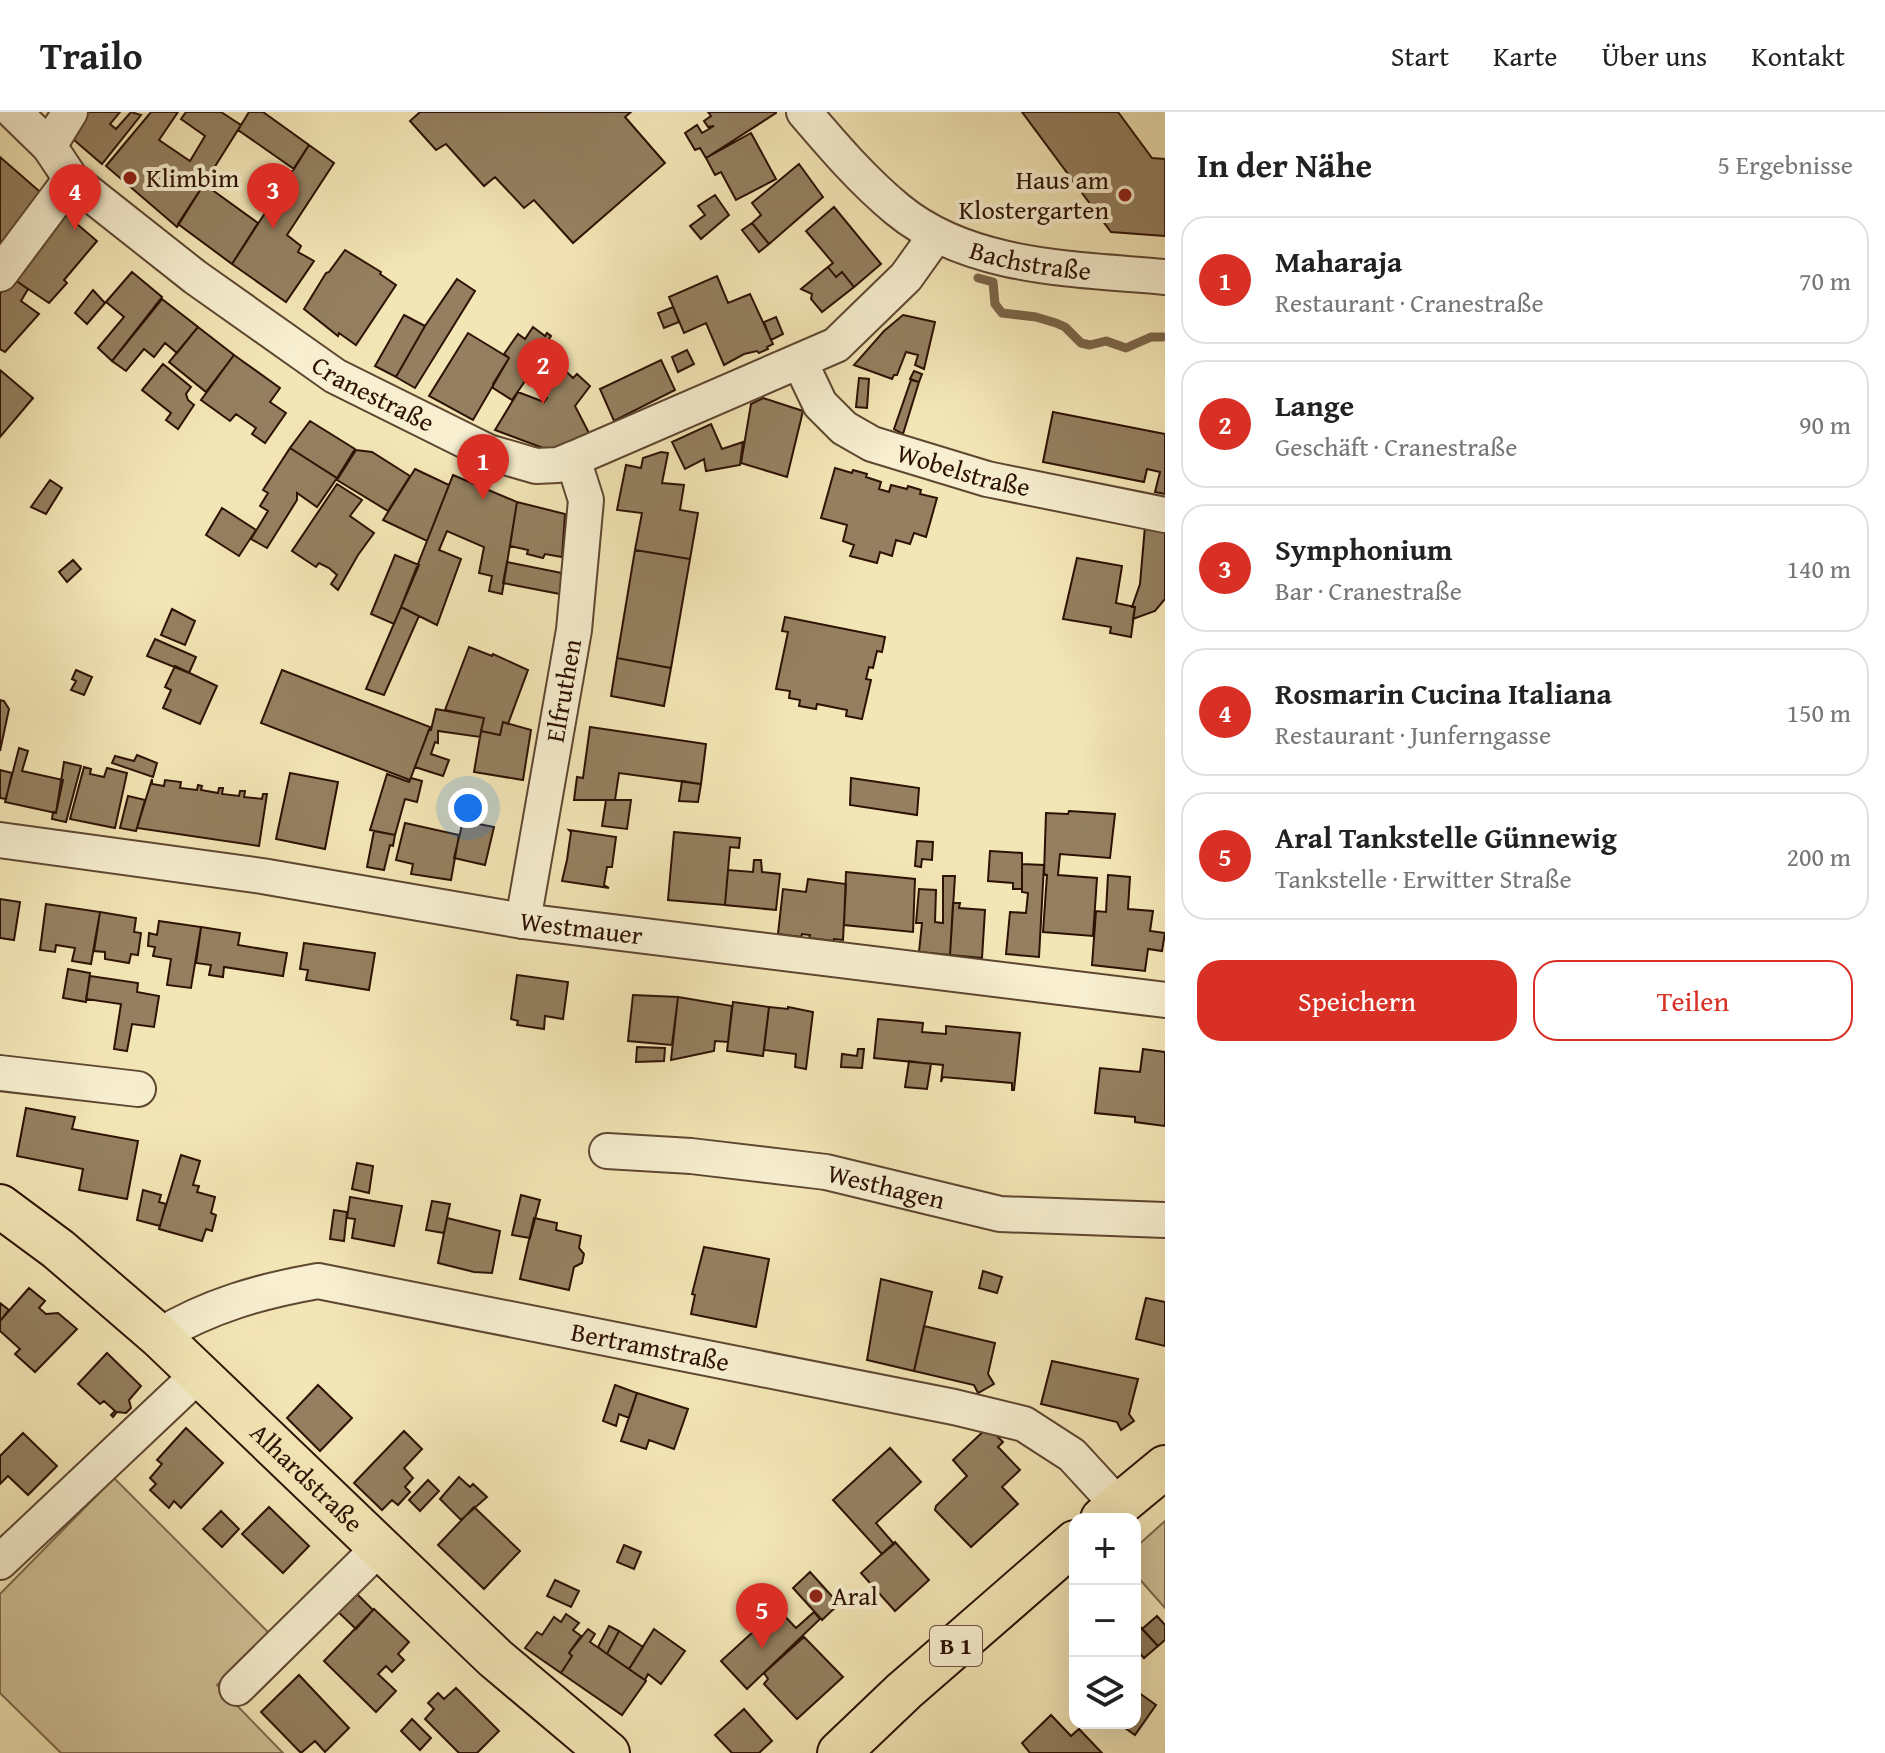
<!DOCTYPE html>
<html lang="de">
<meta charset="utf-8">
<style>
:root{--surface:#fff;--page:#f6f6f6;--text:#222;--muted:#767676;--line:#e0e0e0;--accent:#d93025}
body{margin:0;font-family:"Gentium Book Plus",serif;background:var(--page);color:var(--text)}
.controls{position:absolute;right:24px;bottom:24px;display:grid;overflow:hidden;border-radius:16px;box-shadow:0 8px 32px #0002}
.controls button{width:72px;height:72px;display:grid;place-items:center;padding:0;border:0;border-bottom:2px solid var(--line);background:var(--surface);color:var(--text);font:40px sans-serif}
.you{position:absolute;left:468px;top:696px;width:28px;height:28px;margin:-20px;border:6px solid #fff;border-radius:50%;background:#1a73e8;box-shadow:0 0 0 12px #1a73e833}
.badge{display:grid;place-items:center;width:52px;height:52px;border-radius:50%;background:var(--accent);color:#fff;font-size:26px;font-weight:700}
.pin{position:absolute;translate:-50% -66px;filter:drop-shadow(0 2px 4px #0008)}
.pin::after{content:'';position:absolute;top:42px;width:28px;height:24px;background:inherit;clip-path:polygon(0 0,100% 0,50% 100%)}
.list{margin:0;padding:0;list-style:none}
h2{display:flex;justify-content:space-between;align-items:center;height:104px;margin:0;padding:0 32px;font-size:34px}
h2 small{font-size:26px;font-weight:400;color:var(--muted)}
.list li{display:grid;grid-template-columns:52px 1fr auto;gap:24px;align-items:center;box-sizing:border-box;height:128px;margin:0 16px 16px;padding:0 16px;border:2px solid var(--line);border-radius:24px}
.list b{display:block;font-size:30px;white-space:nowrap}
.list p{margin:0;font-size:26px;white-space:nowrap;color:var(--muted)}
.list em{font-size:26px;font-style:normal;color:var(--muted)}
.actions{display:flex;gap:16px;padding:24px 32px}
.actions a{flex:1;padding:18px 0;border:2px solid var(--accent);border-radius:24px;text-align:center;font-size:28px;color:var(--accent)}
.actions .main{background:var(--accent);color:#fff}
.icon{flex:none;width:44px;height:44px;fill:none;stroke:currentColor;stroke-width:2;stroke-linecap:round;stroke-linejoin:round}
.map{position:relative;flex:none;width:1165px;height:1641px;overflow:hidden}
header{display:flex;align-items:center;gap:48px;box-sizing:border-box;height:112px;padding:0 40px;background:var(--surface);border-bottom:2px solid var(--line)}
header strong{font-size:38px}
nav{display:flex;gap:44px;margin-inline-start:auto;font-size:28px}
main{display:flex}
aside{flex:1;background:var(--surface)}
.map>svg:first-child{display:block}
.green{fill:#d1c298;stroke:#7f6a4e;stroke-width:2}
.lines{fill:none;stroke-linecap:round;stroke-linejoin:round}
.stream{stroke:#7c664a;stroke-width:9}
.building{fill:#948060;stroke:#2d1103;stroke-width:2}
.minor-casing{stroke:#5e4630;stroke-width:38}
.major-casing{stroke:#2d1103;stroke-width:46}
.minor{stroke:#f7efd0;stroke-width:34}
.major{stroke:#f3e6b6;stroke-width:42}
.poi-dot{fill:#8f2418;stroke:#f7efd0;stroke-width:3}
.labels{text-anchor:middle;stroke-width:8;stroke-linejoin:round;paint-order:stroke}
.shield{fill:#f7efd0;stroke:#6a5440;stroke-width:2}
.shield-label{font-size:24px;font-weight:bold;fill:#2d1103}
.poi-label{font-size:26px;fill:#2d1103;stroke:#f7efd0;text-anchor:start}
.street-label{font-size:26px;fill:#2d1103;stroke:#f7efd0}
</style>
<header>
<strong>Trailo</strong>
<nav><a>Start</a><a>Karte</a><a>Über uns</a><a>Kontakt</a></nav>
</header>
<main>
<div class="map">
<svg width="1165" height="1641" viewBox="0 0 1165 1641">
<rect width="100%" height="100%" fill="#f3e6b6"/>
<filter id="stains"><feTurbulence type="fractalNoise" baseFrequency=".0025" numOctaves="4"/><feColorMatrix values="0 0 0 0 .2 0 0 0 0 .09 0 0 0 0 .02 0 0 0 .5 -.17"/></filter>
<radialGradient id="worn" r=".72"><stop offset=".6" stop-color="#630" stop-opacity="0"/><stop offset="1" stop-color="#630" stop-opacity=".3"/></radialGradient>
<!-- green -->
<path class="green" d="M114,1366L270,1522L217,1573L283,1641H61L0,1581V1482Z
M1165,1409V1496L1135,1462V1436Z"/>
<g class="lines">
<!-- stream -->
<path class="stream" d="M978,166L993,170L995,192L1002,201L1036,205L1056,211L1065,215L1081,231L1090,233L1106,229L1126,236L1151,225H1163"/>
</g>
<!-- building -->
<path class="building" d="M86,0H120L110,12L116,17L131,0L141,3L102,52L67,22Z
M151,0H178L159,28L190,49L205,24L181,7L186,0H221L241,13L177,115L106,54Z
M249,0H263L309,33L294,57L238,18Z
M420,0H631L625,5L665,51L573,131L534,88L524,96L495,65L484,74L446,32L436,38L410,9Z
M708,0H776V1L706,46L700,36L695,38L685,21L697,13L702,21L714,14L708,15L704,9L711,4Z
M1022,0H1118L1152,46L1165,47V124L1111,120Z
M751,21L776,67L736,88L721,60L715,63L706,46Z
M309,33L334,51L287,123L301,134L298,140L314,149L286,190L232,152Z
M0,45L39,79L40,89L0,140Z
M799,52L823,85L769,132L752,111L761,103L752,91Z
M204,72L258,111L232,152L178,112Z
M715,83L729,103L701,127L690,114L705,103L698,94Z
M834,95L881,152L854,175L842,160L836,165L828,155L833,151L806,119Z
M64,101L97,129L64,168L67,171L49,191L12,166Z
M752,111L769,132L759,140L742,118Z
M345,138L381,160L380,162L396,173L356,233L339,221L338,224L304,197L326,161L329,160Z
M828,155L836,165L842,160L854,175L822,200L811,187L812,182L801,177Z
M132,160L162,185L112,249L98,236L124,205L106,190Z
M717,164L728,191L750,182L773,232L767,235L768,237L759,241L757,239L744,242L724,253L706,211L684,221L669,185Z
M12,166L28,177L21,189L39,202L5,240L0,237V182Z
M457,167L475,179L415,276L396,265L425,214Z
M93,178L105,191L87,212L75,201Z
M162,187L198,215L177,241L165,231L154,245L144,237L126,259L112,249Z
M673,195L679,210L664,216L658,201Z
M404,203L425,214L396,265L375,254Z
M903,203L935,210L924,257L915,253L918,243L906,240L897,263H894L892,267L854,253L884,219Z
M776,205L783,222L771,228L764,210Z
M198,215L234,243L206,280L169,250Z
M533,215L545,224L547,221L551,224L542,238L545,240L512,288L493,276V272L509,246L504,242L518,222L525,227Z
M468,221L509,246L473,308L429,284Z
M687,238L694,252L678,260L672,245Z
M234,243L280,276L270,290L286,301L265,331L252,322L256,316L236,302L230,309L201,288Z
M553,247L573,266L577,262L590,274L575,294L589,321L551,339L495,318L518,280L544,290L547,286L533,274Z
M661,248L675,278L614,309L600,277Z
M163,252L191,275L186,282L188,288L194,293L178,317L166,308L171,301L142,278Z
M0,258L33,286L0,325Z
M914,259L922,262L919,270L910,267Z
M859,266L869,267L867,296L856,295Z
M911,268L919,270L903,322L894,317Z
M763,286L803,299L787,365L741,351L751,292Z
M1053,300L1165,322V382L1155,380L1160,360L1147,357L1144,370L1043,350Z
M310,309L355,337L337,366L290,336Z
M711,312L722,337L743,330L740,353L706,359L704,347L685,357L672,330Z
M290,336L337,366L317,395L297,381V388L267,436L251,427L268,399L260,394L268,381L263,378Z
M356,338L372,340L410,364L388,399L337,368Z
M661,340L668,341L662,371L684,373L680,398L698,401L690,447L635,438L642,401L617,398L626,353L641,356L643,346Z
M835,356L852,361L853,358L867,362L866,365L881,370L879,377L889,380L891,373L907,377L908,374L921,378L920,382L937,386L926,425L914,421L910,432L896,428L892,444L880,440L877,451L850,444L854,433L843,429L847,413L821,406Z
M415,357L449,373L427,429L383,408Z
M453,363L517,390L502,482L489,479L492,464L479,461L484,435L447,419L439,438L461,447L437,513L401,495Z
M50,368L62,376L46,402L31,395Z
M337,372L362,388L350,404L374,421L358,443L338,478L331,472L337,463L329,456L319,451L316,455L292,439Z
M517,390L565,402L562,445L545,442L543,446L527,442L528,438L510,434Z
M222,396L256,418L239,444L206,423Z
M1145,414L1165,415V487L1155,499L1133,507L1135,495H1132L1140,472Z
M635,438L690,447L671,556L617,546Z
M395,443L419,453L394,512L371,502Z
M1077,446L1122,454L1116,491L1135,495L1131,525L1110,521L1111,515L1063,507Z
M73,448L81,457L67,470L59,460Z
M507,450L562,461L560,482L503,471Z
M401,495L419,504L384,583L366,577Z
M172,497L195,509L185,533L161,523Z
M785,505L885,525L882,540L877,539L873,556L869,555L866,567L871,568L862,607L846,604L847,598L817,592L816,597L799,594L800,588L789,586L790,579L776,577L788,520L782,519Z
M155,527L196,545L189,561L147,544Z
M469,535L492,544L493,542L528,558L508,612L503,610L500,623L481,619L484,606L445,598Z
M617,546L671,556L664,594L611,584Z
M175,554L217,574L200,612L163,596L171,578L165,575Z
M76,558L92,565L84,583L71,578L76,569L72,567Z
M282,558L430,615L410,668L261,611Z
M0,588L4,589L9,597L0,639Z
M436,597L484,606L480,625L438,619V631L435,630L431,642L449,648L443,664L415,655L429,618H431Z
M503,610L531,618L523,668L474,660L481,619L500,623Z
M590,615L706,632L701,672L619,661L615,688H574L577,665L583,666Z
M19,636L28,639L22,659L63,668L56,701L5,690Z
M137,643L157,651L153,665L112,651L115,644L134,649Z
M64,650L81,654L66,710L52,707L53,700L56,701Z
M84,655L91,657L90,662L104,665L107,656L127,661L115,716L70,707Z
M0,658L12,661L6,687L0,686Z
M290,661L338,670L325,737L276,727Z
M387,662L409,670L411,666L422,669L417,690L405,687L395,723L370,718Z
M851,666L919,676L917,703L850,693Z
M152,667V672L164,674L165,668L181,670L180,676L197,678L198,673L202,674L201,678L218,681L219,676H223L222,682L239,684L240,679H245L244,685L262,687L263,682H267L259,734L137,716Z
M682,669L701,672L698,690L679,689Z
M128,684L145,688L136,719L120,716Z
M606,688H631L627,717L602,714Z
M1069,699L1115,702L1110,746L1060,742L1058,763L1097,766L1093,824L1043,820L1047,763L1044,762L1046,701L1068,702Z
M463,709L494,715L485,753L454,746Z
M405,711L459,723L451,768L411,762L413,752L396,748Z
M569,718L616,725L612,755H607L604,773L609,776L562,769L567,748L571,720Z
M374,719L395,723L393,734L390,733L384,758L367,755Z
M674,720L740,726L739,736L730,735L725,793L668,788Z
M917,729L933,730L932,748L922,747L921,755L915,754Z
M990,739L1022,741V777H1013V771L988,769Z
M754,748H761L762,760L780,762L776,798L725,793L728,758L753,760Z
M1022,752L1044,753L1039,845L1006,842L1010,800L1026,801L1028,781L1022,780Z
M846,760L915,767L913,820L844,813Z
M1108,763L1130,765L1128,797L1153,799L1150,819L1165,821L1162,839L1148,837L1145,859L1092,853L1096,799L1106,800Z
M943,764H955L950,843L919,840L922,811H916L919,777L936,778L935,810L943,811Z
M808,767L846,772L843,828L834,827V829L809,826L810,823L802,822L801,825L778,822L783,777L806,780Z
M0,787L20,790L14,828L0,826Z
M953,791H960L959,796L985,798L982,846L950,843Z
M46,792L100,800L91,852L72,849L75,836L56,833L55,840L40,838Z
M100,800L136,806L134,820L141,821L138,843L131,842L129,851L105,847V840L94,839Z
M159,809L201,815L191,876L167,873L171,847L153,844L155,835L148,834L149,821L157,823Z
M201,815L240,821L238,833L287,841L283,864L224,855L223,865L209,863L211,853L196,851Z
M304,831L375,841L369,878L306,868L308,858L300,857Z
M68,857L90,861L86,890L63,886Z
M517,863L568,870L563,907L545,904L544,917L517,913L518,909L511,907Z
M90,864L138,871L137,880L159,884L154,915L132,912L127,939L114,937L121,892L86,887Z
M633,883L678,885L672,933L628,929Z
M678,885L732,894L728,930L715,929L714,939L671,948Z
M733,890L769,895L763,944L727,939Z
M769,895L788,897V895L813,900L806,957L795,955L796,942L764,938Z
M878,907L923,911L922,920L946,922V914L1020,921L1014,978H1012V971L943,965L941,970L943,953L874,946Z
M637,935L665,936L664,949L636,950Z
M858,937H864L862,956L841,955L842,942L857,944Z
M1143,937L1165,940V1014L1135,1010V1005L1095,1001L1100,956L1140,960Z
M909,949L931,952L927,977L905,975Z
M26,996L75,1005L72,1017L138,1029L127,1087L79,1078L83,1057L17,1044Z
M181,1043L200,1049L193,1073L199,1074L197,1080L215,1085L211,1101L216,1103L212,1119L206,1117L202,1129L159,1117Z
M357,1051L373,1054L369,1081L352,1077Z
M143,1078L161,1083L159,1090L166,1092L160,1114L137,1108Z
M521,1083L540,1088L530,1126L512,1123Z
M350,1085L402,1094L394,1134L352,1126L355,1107L347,1106Z
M432,1089L450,1092L444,1121L426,1118Z
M334,1098L347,1100L344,1129L330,1127Z
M447,1106L500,1119L492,1161L474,1160L438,1151Z
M534,1106L557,1111L556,1118L581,1124L579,1136L584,1142L582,1151L574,1155L569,1178L520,1167Z
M704,1135L769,1147L756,1215L691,1202L695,1183L692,1182Z
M983,1159L1002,1165L997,1181L979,1176Z
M881,1167L932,1180L914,1259L867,1248Z
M29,1176L45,1189L39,1196L46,1202L58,1201L77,1217L35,1260L15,1242L20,1237L0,1219V1209Z
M1146,1186L1165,1190V1234L1136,1227Z
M0,1191L9,1198L0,1209Z
M924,1214L995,1231L988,1262L994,1272L978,1281L974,1273L914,1259Z
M107,1241L141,1274L129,1288L131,1296L126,1301L117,1300L113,1305L111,1303L115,1299L104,1289L100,1292L78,1272Z
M1052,1249L1138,1267L1129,1302L1134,1309L1121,1318L1117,1310L1041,1292Z
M318,1273L352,1306L320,1339L287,1306Z
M615,1273L637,1281L629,1306L619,1302L616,1314L603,1309Z
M637,1281L688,1297L674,1337L649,1328L646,1337L621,1329Z
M988,1315L1003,1330L998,1335L1020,1358L1002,1375L1018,1392L971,1435L935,1398L936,1394L967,1364L953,1348Z
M186,1316L223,1351L181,1396L174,1389L169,1396L150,1378L156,1372L150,1366L162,1352L157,1348Z
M404,1319L422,1337L404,1356L413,1366L405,1375L410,1380L398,1393L392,1388L382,1398L354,1371Z
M23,1321L57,1354L28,1383L8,1364L0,1372V1344Z
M890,1336L921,1370L876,1411L894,1432L882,1442L833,1388Z
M459,1365L470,1375L473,1372L487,1385L461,1408L440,1387Z
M428,1368L439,1379L420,1399L409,1388Z
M269,1395L309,1434L283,1461L242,1422Z
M474,1395L520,1439L484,1477L438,1433Z
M221,1399L239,1417L222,1435L203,1417Z
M895,1430L929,1468L895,1499L861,1461Z
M624,1433L641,1440L634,1457L617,1450Z
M810,1460L839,1492L822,1508L793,1476Z
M555,1468L579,1479L571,1495L547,1484Z
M353,1478L373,1498L356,1517L334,1496Z
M374,1497L409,1530L398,1542L404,1548L392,1560L386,1554L378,1562L396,1579L376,1600L324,1549Z
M778,1497L796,1516L814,1500L820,1507L747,1577L721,1549Z
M566,1502L579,1511L573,1518L581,1524L569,1541L572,1544L561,1561L525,1536L537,1520L542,1523L554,1505L561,1510Z
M1157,1504L1165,1513V1528L1158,1534L1142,1517Z
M1135,1509L1158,1534L1144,1546L1135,1536Z
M609,1514L619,1519L607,1542L598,1535Z
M588,1517L595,1522L590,1530L646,1569L622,1603L561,1561L572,1544L569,1541Z
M654,1517L685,1539L661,1572L648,1562L645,1568L629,1557Z
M619,1519L643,1535L629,1557L607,1542Z
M804,1525L843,1565L797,1607L764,1572L768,1567L764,1561Z
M299,1563L349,1616L325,1640L315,1629L301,1641L261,1600Z
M456,1576L499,1619L477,1641H459L425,1607L434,1597L428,1591L438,1581L444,1587Z
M1135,1578L1156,1593L1135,1623L1118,1611H1135Z
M744,1597L772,1629L759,1641H732L715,1623Z
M1051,1603L1071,1624L1079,1617L1102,1641H1030L1022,1631Z
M412,1607L431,1626L420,1638L401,1619Z"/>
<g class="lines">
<!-- minor casing -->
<g class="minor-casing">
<g id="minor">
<path id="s1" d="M14,0L49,34L71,67L195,165L335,264L488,340L536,354L558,353L573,347L836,233L906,165L936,123"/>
<path id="s2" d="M804,0C833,34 862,68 897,97C969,157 1076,157 1165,165"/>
<path d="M49,34L70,0"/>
<path d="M0,162L71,67"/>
<path id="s3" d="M800,250L820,292L844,316L872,332L987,367L1165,403"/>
<path id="s4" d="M0,728L262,764L523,809L1165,888"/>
<path id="s5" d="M523,809L574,518L586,388L573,347"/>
<path d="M0,961L138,977"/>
<path id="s6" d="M607,1039L691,1044L826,1060L1000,1102L1165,1108"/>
<path id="s7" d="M159,1224C208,1194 261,1179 318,1169L954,1295L1024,1312L1072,1343L1118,1393"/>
<path d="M0,1450L198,1263"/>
<path d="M237,1576L380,1435"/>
</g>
</g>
<!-- major casing -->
<g class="major-casing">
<g id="major">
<path id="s8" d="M0,1094L58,1137L159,1224L495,1546L608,1641"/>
<path d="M1102,1407L1165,1355"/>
<path d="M839,1641L904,1579L1075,1430"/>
</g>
</g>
<!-- minor -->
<use href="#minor" class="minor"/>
<!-- major -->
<use href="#major" class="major"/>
</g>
<!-- markers -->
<g class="poi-dot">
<circle cx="130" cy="66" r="8"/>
<circle cx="1125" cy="83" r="8"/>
<circle cx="816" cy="1484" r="8"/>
</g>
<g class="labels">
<!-- shield labels -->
<rect class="shield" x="930" y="1514" width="52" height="40" rx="6"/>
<g class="shield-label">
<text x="956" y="1542">B 1</text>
</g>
<!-- poi labels -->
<g class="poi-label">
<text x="146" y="75">Klimbim</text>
<text x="1109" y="77" text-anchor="end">Haus am<tspan x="1109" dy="30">Klostergarten</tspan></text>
<text x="832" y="1493">Aral</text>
</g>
<!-- street labels -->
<g class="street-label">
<text dy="9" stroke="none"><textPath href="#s2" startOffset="280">Bachstraße</textPath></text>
<text dy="9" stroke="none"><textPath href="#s1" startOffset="460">Cranestraße</textPath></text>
<text dy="9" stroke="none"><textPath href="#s3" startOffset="208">Wobelstraße</textPath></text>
<text dy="9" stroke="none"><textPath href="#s5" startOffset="234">Elfruthen</textPath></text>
<text dy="9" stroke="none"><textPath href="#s4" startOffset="588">Westmauer</textPath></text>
<text dy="9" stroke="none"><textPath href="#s6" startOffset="282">Westhagen</textPath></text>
<text dy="9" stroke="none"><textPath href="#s7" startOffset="508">Bertramstraße</textPath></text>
<text dy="9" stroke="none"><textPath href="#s8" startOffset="410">Alhardstraße</textPath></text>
</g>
</g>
<rect width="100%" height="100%" filter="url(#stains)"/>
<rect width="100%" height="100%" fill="url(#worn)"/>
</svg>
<div class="controls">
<button>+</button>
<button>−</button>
<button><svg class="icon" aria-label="layers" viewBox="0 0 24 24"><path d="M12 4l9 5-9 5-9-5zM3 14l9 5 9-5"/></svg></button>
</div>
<div class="you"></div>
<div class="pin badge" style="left:483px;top:388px">1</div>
<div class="pin badge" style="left:543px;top:292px">2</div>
<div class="pin badge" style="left:273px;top:117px">3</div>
<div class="pin badge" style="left:75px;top:118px">4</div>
<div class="pin badge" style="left:762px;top:1537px">5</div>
</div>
<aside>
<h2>In der Nähe<small>5 Ergebnisse</small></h2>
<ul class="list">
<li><span class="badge">1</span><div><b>Maharaja</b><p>Restaurant · Cranestraße</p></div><em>70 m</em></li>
<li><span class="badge">2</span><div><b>Lange</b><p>Geschäft · Cranestraße</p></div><em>90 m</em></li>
<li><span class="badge">3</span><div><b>Symphonium</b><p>Bar · Cranestraße</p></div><em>140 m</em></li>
<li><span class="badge">4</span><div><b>Rosmarin Cucina Italiana</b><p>Restaurant · Junferngasse</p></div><em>150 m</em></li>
<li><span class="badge">5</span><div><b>Aral Tankstelle Günnewig</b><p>Tankstelle · Erwitter Straße</p></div><em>200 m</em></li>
</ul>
<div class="actions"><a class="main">Speichern</a><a>Teilen</a></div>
</aside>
</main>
